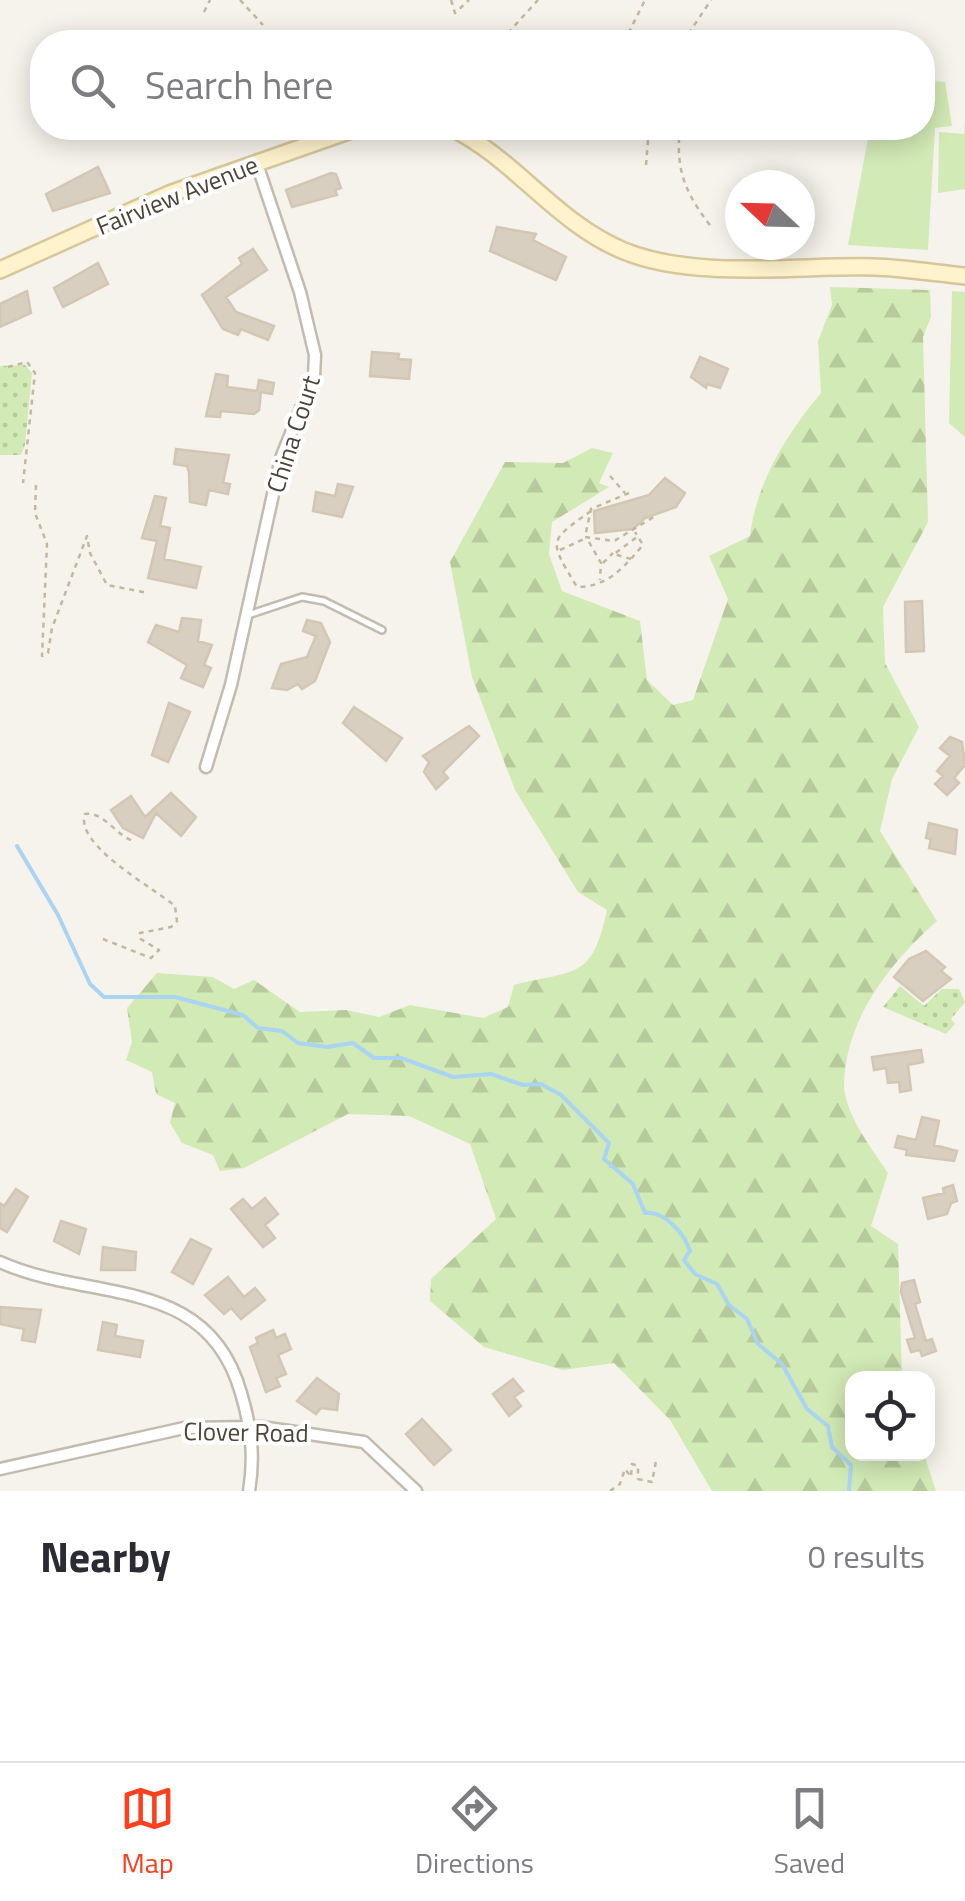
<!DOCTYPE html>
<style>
:root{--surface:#fff;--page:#f7f7f7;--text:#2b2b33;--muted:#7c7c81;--line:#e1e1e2;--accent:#fc3f1d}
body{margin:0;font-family:"Titillium Web",sans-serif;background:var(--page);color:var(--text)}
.controls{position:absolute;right:30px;bottom:30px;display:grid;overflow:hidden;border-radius:20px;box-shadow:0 5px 25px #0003}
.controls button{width:90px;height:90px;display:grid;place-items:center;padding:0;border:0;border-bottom:2px solid var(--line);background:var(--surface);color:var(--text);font:50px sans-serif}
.compass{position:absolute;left:725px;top:170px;width:90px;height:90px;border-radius:50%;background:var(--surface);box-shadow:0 5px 25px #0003;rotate:292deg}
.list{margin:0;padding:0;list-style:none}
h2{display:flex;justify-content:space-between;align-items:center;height:130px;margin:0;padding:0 40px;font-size:42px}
h2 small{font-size:32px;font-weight:400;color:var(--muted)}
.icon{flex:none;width:55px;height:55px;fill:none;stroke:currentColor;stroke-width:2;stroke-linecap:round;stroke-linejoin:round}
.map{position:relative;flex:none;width:965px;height:1491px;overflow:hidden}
.search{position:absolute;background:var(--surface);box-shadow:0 5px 25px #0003;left:30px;right:30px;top:30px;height:110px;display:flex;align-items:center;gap:25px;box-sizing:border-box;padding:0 35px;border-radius:40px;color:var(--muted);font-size:38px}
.sheet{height:270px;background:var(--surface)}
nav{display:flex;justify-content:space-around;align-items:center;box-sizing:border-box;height:140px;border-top:2px solid var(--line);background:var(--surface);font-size:28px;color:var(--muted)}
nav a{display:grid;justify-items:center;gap:5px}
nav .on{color:var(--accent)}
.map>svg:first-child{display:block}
.grass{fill:#d2eab5}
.forest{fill:url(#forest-firs)}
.garden{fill:url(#garden-dots)}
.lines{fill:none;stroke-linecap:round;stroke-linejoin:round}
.stream{stroke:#a9d4f2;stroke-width:4}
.building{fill:#d8cfc1;stroke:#d3c7b4;stroke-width:2.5}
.lane-casing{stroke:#c2bbae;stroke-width:10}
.street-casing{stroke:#c2bbae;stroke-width:15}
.secondary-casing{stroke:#d6c79b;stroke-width:20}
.path{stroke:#c4b79f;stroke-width:2.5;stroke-dasharray:5 5;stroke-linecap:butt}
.lane{stroke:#fff;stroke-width:5}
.street{stroke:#fff;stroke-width:10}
.secondary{stroke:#fff3cd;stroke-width:15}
.labels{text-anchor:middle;stroke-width:8;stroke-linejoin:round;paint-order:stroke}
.street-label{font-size:25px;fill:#4b4439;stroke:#fff}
</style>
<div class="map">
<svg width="965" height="1491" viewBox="0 0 965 1491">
<defs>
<pattern id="forest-firs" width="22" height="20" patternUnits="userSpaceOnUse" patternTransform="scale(2.5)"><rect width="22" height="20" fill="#d2eab5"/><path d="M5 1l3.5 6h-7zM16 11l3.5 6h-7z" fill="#b6ca9c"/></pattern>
<pattern id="garden-dots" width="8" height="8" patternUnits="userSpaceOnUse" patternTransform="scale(2.5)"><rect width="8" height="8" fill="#d2eab5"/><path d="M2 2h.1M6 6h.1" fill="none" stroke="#b6ca9c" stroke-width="1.8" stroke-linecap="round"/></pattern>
</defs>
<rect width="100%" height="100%" fill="#f6f3ec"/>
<!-- grass -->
<path class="grass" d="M923,80L945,82L952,126L935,128L928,250L848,245L870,128H922Z
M965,119V189L938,193L939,132L964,134Z
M952,291L965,292V437L949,423Z"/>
<!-- forest -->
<path class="forest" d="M830,287L930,290L931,317L923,337L928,522L883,607L885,663L919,727L892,779L880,831L937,921C891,962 846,1017 844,1084C844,1113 872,1149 888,1173L871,1226L898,1244L902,1378H852V1454H924L936,1491H712L670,1420L614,1363L563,1370L484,1347L430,1301L431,1279L496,1219L470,1144L409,1116L348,1114L244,1168L220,1171L213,1155L182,1143L170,1123L175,1103L156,1094L152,1072L126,1060L132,1042L127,1008L157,973L213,977L234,989L254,980L300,1012L346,1010L379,1017L410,1005L483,1018L508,1007L514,985C577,969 592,980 607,910L578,892L515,790L472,677L450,562L505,462L563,463L592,448L613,453L599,483L609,487L552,522L549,554L562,591L640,621L647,680L673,705L693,700L728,599L709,556L750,536C757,481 786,435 821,393L818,341L832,305Z"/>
<!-- garden -->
<path class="garden" d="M25,365L32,373L25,445L21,455H0V366Z
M900,986L924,1006L942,989H959L965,1002L951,1019L955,1024L946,1034L883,1007Z"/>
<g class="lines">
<!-- stream -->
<path class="stream" d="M17,846L58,915L90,984L104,997H175L243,1015L258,1028L282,1031L298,1043L327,1047L353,1043L374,1058H401L453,1077L491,1074L523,1085L541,1084L561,1095L609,1143L604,1159L633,1184L645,1213C665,1211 684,1233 690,1251L684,1260L695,1274L717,1284L729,1305L747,1319L758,1344L782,1364L807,1409L828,1426L832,1447L851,1465L849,1491"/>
</g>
<!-- building -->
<path class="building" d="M98,167L110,193L53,211L46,194Z
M331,173L336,174L341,188L335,190L337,195L292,207L286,190Z
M497,227L536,234L533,240L566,257L556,280L490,251Z
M253,249L267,270L226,297L236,312L274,326L268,340L241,329L238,335L223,329L202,295L242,264L239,258Z
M98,263L108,284L63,307L54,288Z
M27,291L31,313L0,327V304Z
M372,352L399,354L398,359L411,360L409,379L370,376Z
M700,357L728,369L720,388L707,384L706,388L691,377Z
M216,374L228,376L227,387L257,391L259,380L274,383L272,394L261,392L259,410L254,414L221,411L220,417L206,416Z
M176,449L229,455L223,483L230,484L228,494L209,490L206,505L190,502L189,473L187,466L174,464Z
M665,478L685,493L676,507L645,518L633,529L595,533L594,511L649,495Z
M338,484L353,487L342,517L313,511L316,492L335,496Z
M155,496L166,498L160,526L170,528L164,559L201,567L196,588L148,578L157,541L142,538Z
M922,601L924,651L906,652L905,602Z
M182,618L201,620L198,641L212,645L204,665L211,668L203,687L181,678L187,665L148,642L156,625L179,632Z
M307,620L321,623L330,642L315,681L302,689L298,684L287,690L272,688L281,664L307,657L316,636L303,631Z
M169,703L190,712L168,762L152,755Z
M354,707L402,738L386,761L343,723Z
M469,726L479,736L443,772L448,778L436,789L424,772L429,762L423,756Z
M950,737L962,742L965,765L954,778L959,783L947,795L935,784L943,776L937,771L950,756L940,748Z
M171,793L196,817L181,836L156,813L143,838L123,828L111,810L131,796L145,817Z
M929,823L957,830L955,854L929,848L931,839L926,838Z
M926,951L945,967L941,971L951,979L923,1001L894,977L909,959Z
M921,1050L923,1062L908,1065L911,1090L900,1092L899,1082L888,1083L886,1068L874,1070L872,1057Z
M922,1117L939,1121L934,1145L957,1151L954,1161L906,1155L907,1150L895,1147L898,1136L916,1140Z
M953,1185L957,1201L951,1203L947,1214L928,1219L923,1198L944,1193L943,1188Z
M16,1189L28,1197L7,1232L0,1228V1203L4,1206Z
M265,1198L278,1214L265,1225L275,1238L263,1247L231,1209L243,1199L252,1209Z
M61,1221L86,1229L79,1254L54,1241Z
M191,1239L211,1249L193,1284L172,1272Z
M103,1247L136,1252L135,1270H101Z
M228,1277L244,1297L255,1288L265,1300L241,1319L231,1308L224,1314L205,1295Z
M914,1280L920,1302L915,1304L926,1341L932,1339L936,1351L922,1356L920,1350L911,1352L907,1340L915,1338L901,1292L902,1283Z
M0,1307L41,1310L35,1342L22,1340L24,1329L0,1324Z
M103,1322L117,1325L115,1336L143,1341L140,1357L98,1350Z
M273,1330L276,1338L285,1334L291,1349L278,1355L286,1374L276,1378L280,1386L266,1392L250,1347L258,1343L256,1338Z
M317,1378L339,1394L337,1410L321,1408L316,1414L297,1401Z
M513,1379L523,1391L514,1397L521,1406L509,1416L493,1394Z
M422,1419L451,1450L434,1465L406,1434Z"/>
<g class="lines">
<!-- lane casing -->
<g class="lane-casing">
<path id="lane" d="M248,615L302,597L324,601L382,630"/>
</g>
<!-- street casing -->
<g class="street-casing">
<path id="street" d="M206,767L231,685L281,458L314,376L315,355L300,292L256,161
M0,1262C91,1303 207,1273 241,1393C251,1427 255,1455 249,1491
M0,1469L184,1428L261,1427L364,1442L416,1491"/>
</g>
<!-- secondary casing -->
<g class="secondary-casing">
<path id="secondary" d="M452,128C516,160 556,223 624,251C695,280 798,265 874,267C904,268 935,273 965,276
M0,270L169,194L357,128"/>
</g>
<!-- path -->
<path class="path" d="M240,0L263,25
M451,0L455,13L469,0
M204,12L210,0
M508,33L538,0
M624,42L645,0
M683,42L711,0
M680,128C675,171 686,194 712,228
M646,165L649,128
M8,367L27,362L35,373L23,483
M610,476L625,493
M36,485L35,513L47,544L42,656L48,653L52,628L87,536L90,553L107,585L148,593
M629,493L591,509L585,537L614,541L657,515
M591,511C547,542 549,540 577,587C608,587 624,567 643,545L635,532
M589,542L601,563L600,580
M560,550L584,539
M631,559L614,554L637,537
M603,563L613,553
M103,939L151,958L159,950L139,938L140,933L171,927L177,921L175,906C154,888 74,845 85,814C103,811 116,835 133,841
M610,1491L620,1484L625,1469L631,1477L632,1464L638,1466V1479L652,1482L656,1461"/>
<!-- lane -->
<use href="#lane" class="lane"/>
<!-- street -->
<use href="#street" class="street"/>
<!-- secondary -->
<use href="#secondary" class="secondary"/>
</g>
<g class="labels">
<!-- street labels -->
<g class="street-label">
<text transform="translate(177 195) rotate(-22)" y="9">Fairview Avenue</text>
<text transform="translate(293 434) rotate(-72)" y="9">China Court</text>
<text transform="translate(246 1432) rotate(1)" y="9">Clover Road</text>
</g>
</g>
</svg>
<div class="controls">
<button><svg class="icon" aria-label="locate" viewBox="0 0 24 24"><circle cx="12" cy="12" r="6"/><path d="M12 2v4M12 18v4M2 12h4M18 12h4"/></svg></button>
</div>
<svg class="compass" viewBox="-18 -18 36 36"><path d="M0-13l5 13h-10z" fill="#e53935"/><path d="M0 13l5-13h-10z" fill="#7c7c81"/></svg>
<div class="search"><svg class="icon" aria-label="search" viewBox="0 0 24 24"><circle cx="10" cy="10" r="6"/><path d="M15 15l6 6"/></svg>Search here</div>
</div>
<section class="sheet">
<h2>Nearby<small>0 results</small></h2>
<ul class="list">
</ul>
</section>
<nav>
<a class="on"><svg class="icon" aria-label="map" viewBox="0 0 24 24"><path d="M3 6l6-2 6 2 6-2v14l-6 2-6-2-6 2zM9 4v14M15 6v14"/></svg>Map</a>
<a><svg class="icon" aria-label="directions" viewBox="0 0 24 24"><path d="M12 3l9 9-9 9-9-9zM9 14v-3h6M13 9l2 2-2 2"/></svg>Directions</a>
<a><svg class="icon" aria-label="saved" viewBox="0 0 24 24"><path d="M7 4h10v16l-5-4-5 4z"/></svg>Saved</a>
</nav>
